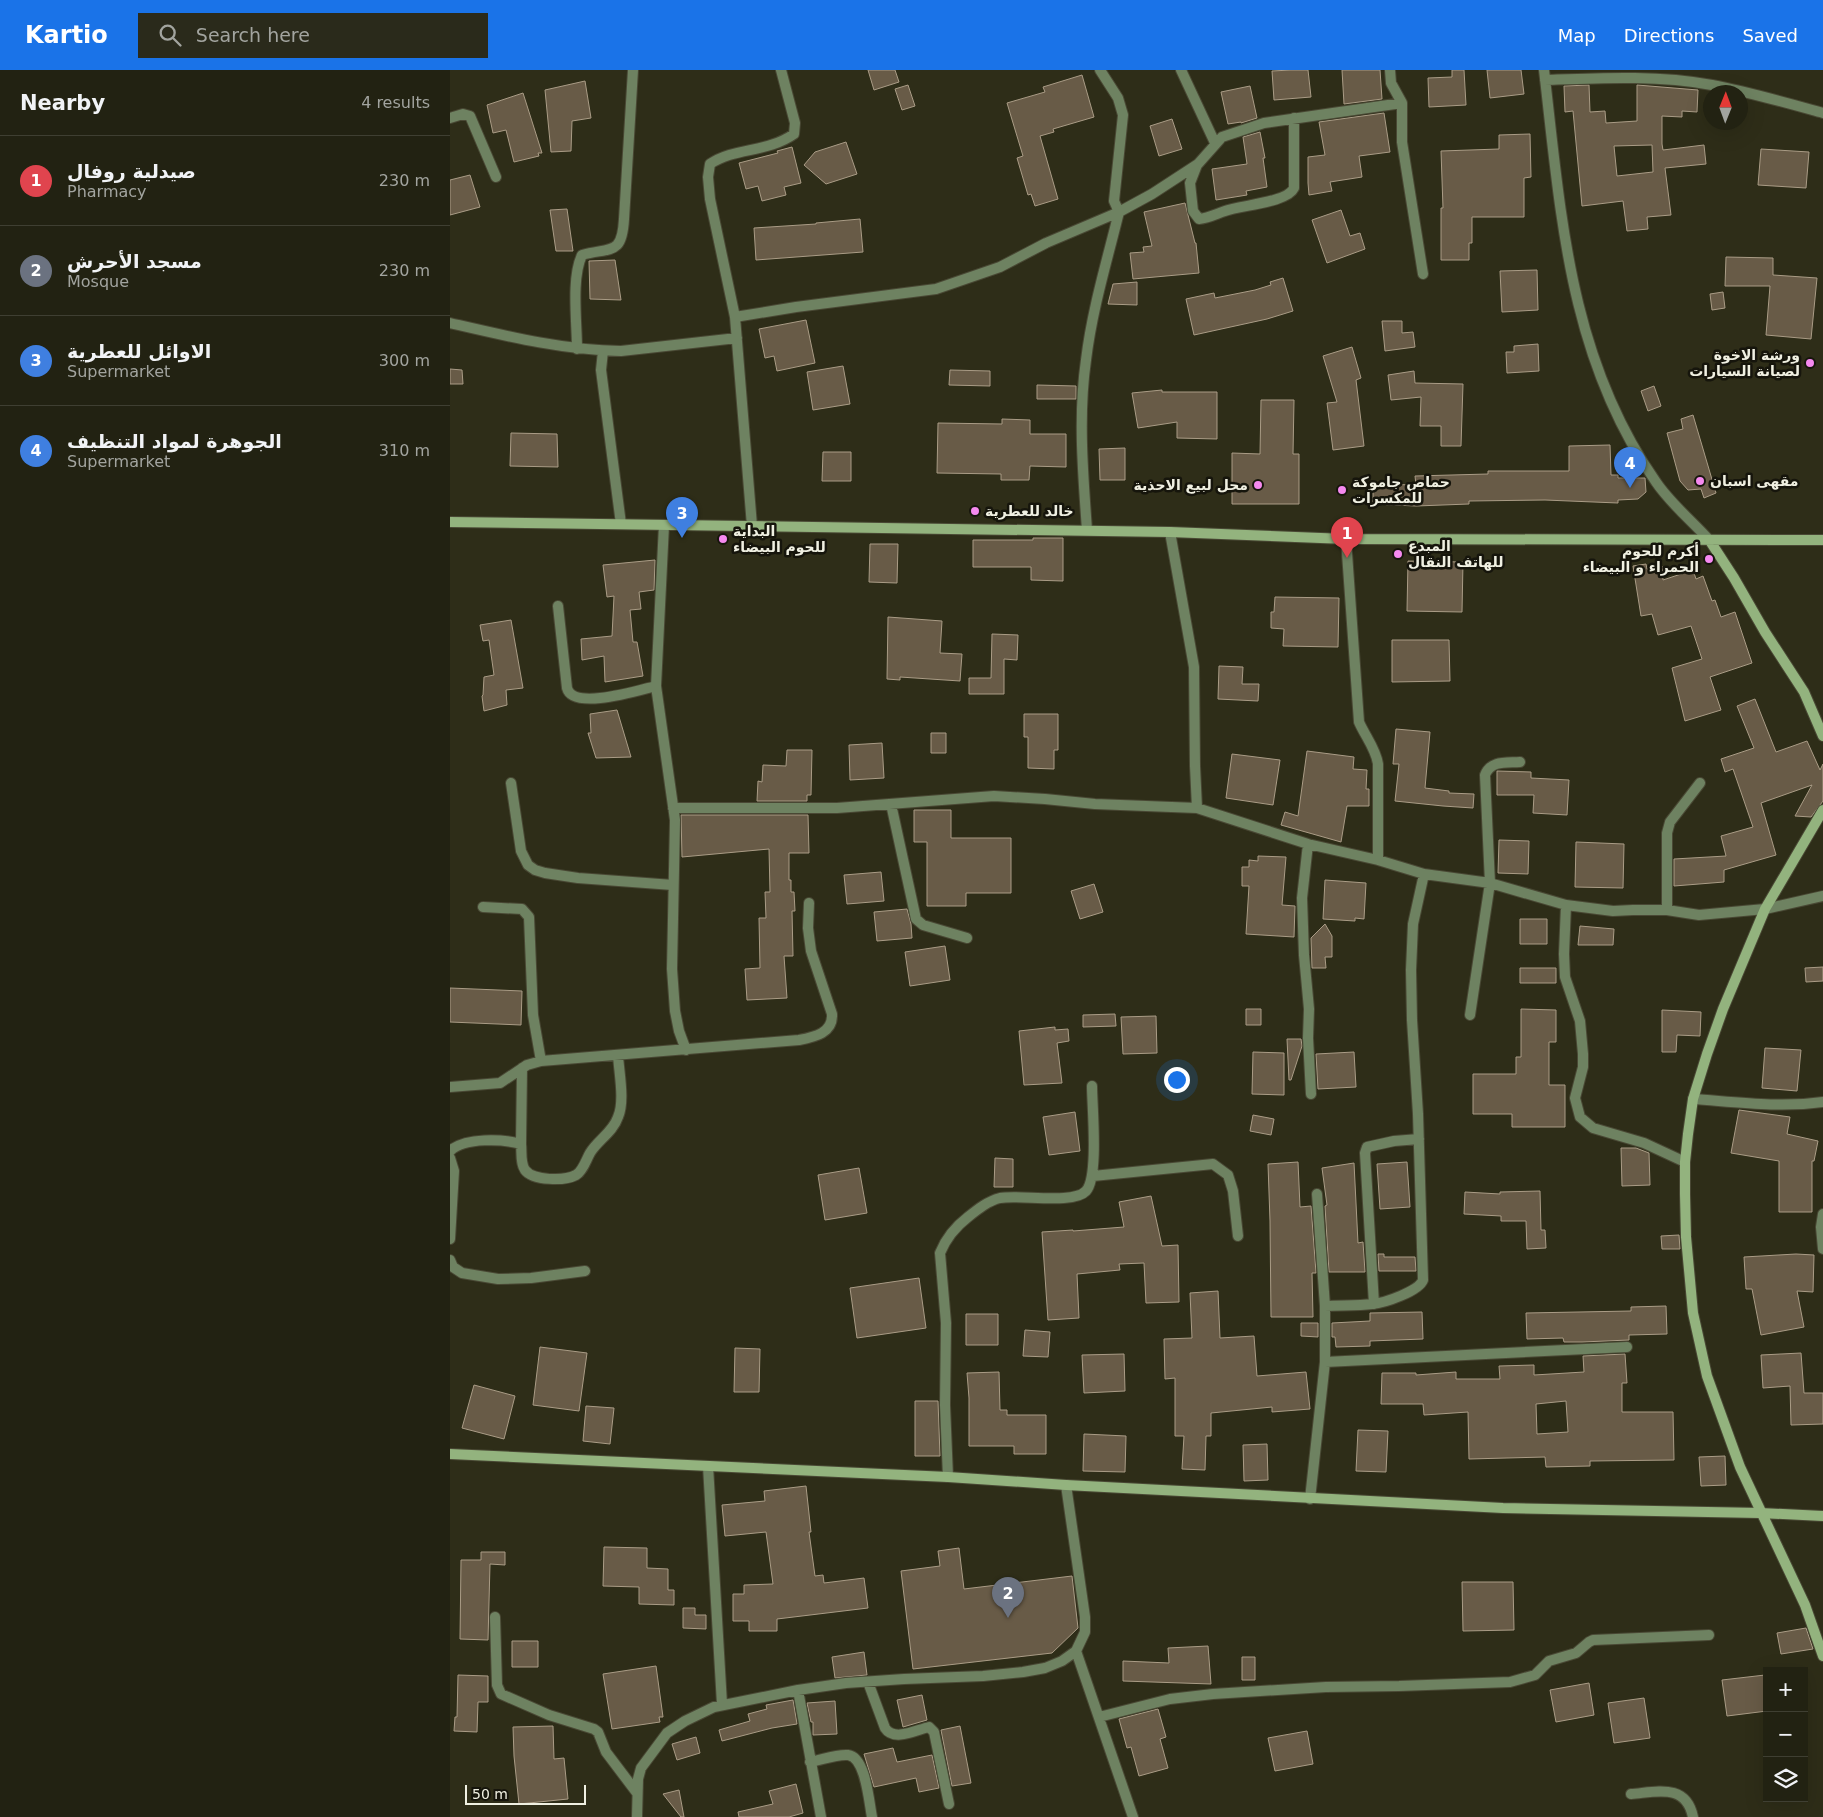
<!DOCTYPE html>
<meta charset="utf-8">
<style>
:root{--surface:#222212;--page:#2a2a1b;--text:#f1f3f6;--muted:#a2a49f;--line:#3f3f32;--accent:#1a73e8}
body{margin:0;font-family:"DejaVu Sans",Cairo,sans-serif;background:var(--page);color:var(--text)}
.controls{position:absolute;right:15px;bottom:15px;display:grid;overflow:hidden;border-radius:0px;box-shadow:0 5px 20px #0002}
.controls button{width:45px;height:45px;display:grid;place-items:center;padding:0;border:0;border-bottom:1px solid var(--line);background:var(--surface);color:var(--text);font:25px sans-serif}
.compass{position:absolute;left:1253px;top:15px;width:45px;height:45px;border-radius:50%;background:var(--surface);box-shadow:0 5px 20px #0002;rotate:1deg}
.scale{position:absolute;left:15px;bottom:12px;width:121px;box-sizing:border-box;padding-left:5px;border:2px solid #f0f0e2;border-top:0;font-size:14px;line-height:18px;white-space:nowrap;color:#f0f0e2;-webkit-text-stroke:4px #16150c;paint-order:stroke}
.you{position:absolute;left:726px;top:1009px;width:18px;height:18px;margin:-12px;border:4px solid #fff;border-radius:50%;background:#1a73e8;box-shadow:0 0 0 8px #1a73e833}
.badge{display:grid;place-items:center;width:32px;height:32px;border-radius:50%;background:var(--accent);color:#fff;font-size:16px;font-weight:700}
.pin{position:absolute;translate:-50% -41px;filter:drop-shadow(0 1px 2px #0008)}
.pin::after{content:'';position:absolute;top:26px;width:18px;height:15px;background:inherit;clip-path:polygon(0 0,100% 0,50% 100%)}
.list{margin:0;padding:0;list-style:none}
h2{display:flex;justify-content:space-between;align-items:center;height:65px;margin:0;padding:0 20px;font-size:21px}
h2 small{font-size:16px;font-weight:400;color:var(--muted)}
.list li{display:grid;grid-template-columns:32px 1fr auto;gap:15px;align-items:center;box-sizing:border-box;height:90px;padding:0 20px;border-top:1px solid var(--line)}
.list b{display:block;font-size:19px;white-space:nowrap}
.list p{margin:0;font-size:16px;white-space:nowrap;color:var(--muted)}
.list em{font-size:16px;font-style:normal;color:var(--muted)}
.icon{flex:none;width:28px;height:28px;fill:none;stroke:currentColor;stroke-width:2;stroke-linecap:round;stroke-linejoin:round}
.map{position:relative;flex:none;width:1373px;height:1747px;overflow:hidden}
header{display:flex;align-items:center;gap:30px;box-sizing:border-box;height:70px;padding:0 25px;background:var(--accent);color:#fff}
header strong{font-size:24px}
nav{display:flex;gap:28px;margin-inline-start:auto;font-size:18px}
.search{width:350px;height:45px;background:var(--page);display:flex;align-items:center;gap:12px;box-sizing:border-box;padding:0 18px;border-radius:0px;color:var(--muted);font-size:19px}
main{display:flex}
aside{flex:1;background:var(--surface)}
.map>svg:first-child{display:block}
.building{fill:#685b47;stroke:#aa9c86;fill-rule:evenodd}
.lines{fill:none;stroke-linecap:round;stroke-linejoin:round}
.street-casing{stroke:#494834;stroke-width:12}
.secondary-casing{stroke:#494834;stroke-width:12}
.street{stroke:#6e8261;stroke-width:10}
.secondary{stroke:#93b37e;stroke-width:10}
.poi-dot{fill:#f589ef;stroke:#16150c;stroke-width:2}
.labels{text-anchor:middle;stroke-width:5;stroke-linejoin:round;paint-order:stroke}
.poi-label{font-size:14px;font-weight:bold;fill:#f0f0e2;stroke:#16150c;text-anchor:start}
</style>
<header>
<strong>Kartio</strong>
<div class="search"><svg class="icon" aria-label="search" viewBox="0 0 24 24"><circle cx="10" cy="10" r="6"/><path d="M15 15l6 6"/></svg>Search here</div>
<nav><a>Map</a><a>Directions</a><a>Saved</a></nav>
</header>
<main>
<aside>
<h2>Nearby<small>4 results</small></h2>
<ul class="list">
<li><span class="badge" style="background:#e0444e">1</span><div><b>صيدلية روفال</b><p>Pharmacy</p></div><em>230 m</em></li>
<li><span class="badge" style="background:#6b7280">2</span><div><b>مسجد الأحرش</b><p>Mosque</p></div><em>230 m</em></li>
<li><span class="badge" style="background:#3f7fe0">3</span><div><b>الاوائل للعطرية</b><p>Supermarket</p></div><em>300 m</em></li>
<li><span class="badge" style="background:#3f7fe0">4</span><div><b>الجوهرة لمواد التنظيف</b><p>Supermarket</p></div><em>310 m</em></li>
</ul>
</aside>
<div class="map">
<svg width="1373" height="1747" viewBox="0 0 1373 1747">
<rect width="100%" height="100%" fill="#2e2d18"/>
<!-- building -->
<path class="building" d="M418,0H445L449,12L424,20Z
M841,0H858L861,27L824,30L822,1Z
M892,0H930L932,29L894,34Z
M1002,0H1014L1016,35L979,37L978,8L1002,7Z
M1037,0H1071L1074,24L1040,28Z
M632,5L644,47L603,59L604,62L590,66L608,129L585,136L581,124L578,125L567,88L573,86L557,33L595,22L593,17Z
M135,11L141,48L122,51L121,81L101,82L95,20Z
M458,15L465,36L452,40L445,19Z
M1139,15L1140,42L1155,41L1156,53L1187,51V15L1248,20L1247,42L1232,41V47L1212,46V74L1213,80L1254,75L1256,94L1215,98L1221,145L1197,147L1198,159L1177,161L1173,131L1132,136L1123,41L1115,42L1114,16ZM1202,75L1203,102L1167,106L1164,76Z
M800,16L807,48L791,53V52L778,54L771,22Z
M73,23L92,83H88L89,86L64,92L56,60L43,63L37,35Z
M934,43L940,82L909,86L912,107L880,112L882,121L859,125L858,113V87L875,85L869,52Z
M722,49L732,79L709,86L700,56Z
M810,62L815,88H813L817,117L796,121L797,125L766,130L762,99L797,94L793,67Z
M1080,64L1081,107L1074,108V147H1022V173H1019V190H991V138H993L991,81L1049,79V65Z
M396,72L407,104L376,114L354,95L365,82Z
M342,77L351,113L334,117L336,125L312,131L308,116L296,119L289,93L328,83L327,81Z
M1311,79L1359,82L1356,118L1308,115Z
M20,105L30,137L0,145V110Z
M735,133L745,173H746L749,203L683,209L680,183L694,182L693,177L702,176L694,142Z
M117,139L123,181H106L100,140Z
M891,140L900,166L910,163L915,179L877,193L862,150Z
M410,149L413,182L306,190L304,158L366,154V153Z
M1276,187L1323,188V205L1367,208L1361,269L1316,265L1320,216H1275Z
M165,190L171,230L140,229L139,191Z
M1087,200L1088,240L1052,242L1050,201Z
M833,208L843,241L817,249L744,265L736,229L764,223L765,228L805,220L821,215L820,212Z
M687,212V235L658,234L663,214Z
M1273,222L1275,238L1262,240L1260,224Z
M356,250L365,293L327,301L324,286L315,288L309,259Z
M932,251H952V263L963,262L965,277L935,281Z
M1088,274L1089,301L1057,303L1056,282H1064V276Z
M902,277L911,308L906,310L914,376L883,380L877,333L887,332L873,286Z
M393,296L400,334L363,340L357,302Z
M0,299L12,300L13,314H0Z
M500,300L540,301V316L499,315Z
M964,301L965,313L1013,314L1011,376H991V356H970L971,327L941,330L938,305Z
M587,315L626,316V329H587Z
M1204,316L1211,336L1198,341L1191,321Z
M712,320V322H767V369L727,368V352L688,358L682,323Z
M811,330H844L843,384H849V434H782V383L810,384Z
M1243,345L1266,423L1254,428L1251,419L1238,420L1230,411L1217,363L1233,359L1231,349Z
M552,349L580,350V364H616V397L580,396L579,410H551V404L487,403L488,353L552,354Z
M61,363L107,364L108,397L60,396Z
M1160,375L1161,405H1168V408H1195L1196,422L1188,429L1168,430V433L1095,430L1019,431V434L966,436L923,434V414L966,415L965,406L1038,404V401H1119V376Z
M675,378V410H650L649,379Z
M373,382H401V411H372Z
M583,468H613V511L581,510V497H523V470H583Z
M420,474H448L447,513L419,512Z
M205,490L204,520L189,522L191,539L180,540L183,572H187L193,606L155,612L154,586L132,590L131,569L162,566L164,526L157,527L153,495Z
M958,491L1013,492L1012,542L957,541Z
M1196,494L1197,499L1212,496L1213,510L1243,500L1246,509L1253,506L1262,531L1265,530L1271,547L1285,542L1302,593L1260,607L1271,640L1235,651L1222,598L1252,589L1241,556L1208,565L1202,544L1191,546L1183,496Z
M825,527L889,528L888,577L833,576L834,559L821,558V542H824Z
M438,547L492,551L490,583L512,584L510,611L450,607V610L437,609Z
M61,550L73,618L56,620L57,635L34,641L32,626L33,625L34,607L44,605L39,570L33,571L30,555Z
M542,564L568,565L567,590L554,589V624H519V608H541Z
M942,570H999L1000,611L942,612Z
M769,596L793,597L792,614H809L808,631L768,629Z
M1305,629L1326,682L1357,671L1370,700L1373,694V731L1361,747L1345,746L1362,715L1311,733L1326,785L1274,800V812L1224,816V789L1276,786L1271,766L1303,757L1283,699L1275,702L1271,689L1304,678L1287,636Z
M167,640L181,687L146,688L138,663H141L140,644Z
M574,644H608V680H604V699L578,698V667H574Z
M946,659L980,662L975,718L999,721V723L1024,724L1023,738L993,736L945,731L949,694H943Z
M481,663H496V683H481Z
M432,673L434,708L400,710L399,675Z
M337,680H362L361,725H357V731H307L308,711L312,712L313,695L336,696Z
M857,681L904,687L903,699L917,700L916,719H919V736H897L891,772L831,755L835,742L848,746Z
M782,684L830,690L823,735L776,728Z
M1047,701L1081,702V708L1119,710L1117,745L1083,743L1084,725H1047Z
M464,740H501V768H561V823H516V836H477V772H464Z
M231,745H358L359,783H339V810H341V822H344L345,841H342L343,886H334L337,928L297,930L295,899L310,898L309,848H316L315,822H320L319,779L232,787Z
M1049,770L1079,771L1078,804L1048,803Z
M1126,772L1174,774L1173,818L1125,817Z
M808,786L836,787L832,835L845,836L844,867L796,864L799,816H792V797H799V790L808,791Z
M431,802L434,831L397,834L394,805Z
M875,810L916,813L914,849L905,848V851L873,849Z
M644,814L653,842L630,849L621,821Z
M457,839L461,854L462,868L427,871L424,842Z
M1070,849H1097V874H1070Z
M875,854L882,866V887H875L876,898H862L861,868Z
M1130,856L1164,859L1163,875H1128Z
M495,876L500,910L460,916L455,882Z
M1373,897V911L1356,912L1355,898Z
M1070,898H1106V913H1070Z
M0,918L72,921L71,955L0,952Z
M796,939H811V955H796Z
M1071,939L1106,940V972H1099V1015H1115V1057H1062V1044H1023V1004H1066V987H1071Z
M1212,940L1251,942L1250,966L1227,965L1226,982H1212Z
M665,944L666,956L633,957V945Z
M706,946L707,983L673,984L671,947Z
M605,957V960L618,959L619,971L607,973L612,1013L574,1015L569,961Z
M837,969H851L852,976L841,1010H839Z
M1315,978L1351,980L1347,1021L1312,1018Z
M803,982L834,983V1025L802,1024Z
M904,982L906,1017L868,1019L866,984Z
M1289,1040L1340,1047L1337,1064L1368,1071L1364,1091H1362V1142H1329V1091L1281,1083Z
M625,1042L630,1081L599,1085L593,1047Z
M803,1045L824,1049L821,1065L800,1061Z
M1171,1078H1186L1199,1083L1200,1115L1172,1116Z
M545,1088L563,1089V1117H544Z
M848,1092L850,1137L861,1136L866,1203H862L863,1247H821L820,1151L818,1094Z
M957,1092L960,1137L930,1139L927,1094Z
M904,1093L908,1173L913,1172L915,1202H879L875,1136L877,1135L872,1098Z
M409,1098L417,1143L375,1150L368,1105Z
M1090,1121L1091,1160H1095L1096,1178L1077,1179L1076,1151H1051V1146L1014,1144L1015,1122L1050,1124V1122Z
M701,1126L712,1176L728,1175L729,1232L696,1233L694,1193L669,1194L670,1200L627,1204L629,1248L598,1250L592,1162L623,1160V1161L674,1157L669,1132Z
M1229,1165L1230,1179H1212L1211,1166Z
M928,1184H934V1187H965L966,1201H929Z
M1346,1184L1364,1185L1363,1222L1347,1221L1354,1257L1311,1265L1302,1219H1296L1294,1187Z
M469,1208L476,1258L407,1268L400,1218Z
M768,1221L770,1268L804,1266L807,1306L856,1302L860,1339L822,1342V1337L761,1343V1366H756L755,1400L732,1399L734,1366H725V1308L715,1309L714,1269L742,1268L740,1223Z
M1216,1236L1217,1264L1179,1265V1270L1132,1272H1114L1113,1268L1077,1269L1076,1243L1181,1241V1237Z
M972,1242L973,1269L920,1271V1276L886,1277L885,1267H882V1253L920,1251V1243Z
M516,1244H548V1275H516Z
M851,1253H868V1267L851,1266Z
M575,1260L600,1262L598,1287L573,1286Z
M90,1277L137,1283L129,1341L83,1335Z
M285,1278L310,1279L309,1322H284Z
M1351,1283L1354,1323H1373V1354L1341,1355L1340,1316L1313,1318L1311,1285Z
M674,1284L675,1321L634,1323L632,1285Z
M1175,1284L1177,1313H1172V1342H1223L1224,1390L1140,1391V1396L1096,1397L1095,1387L1019,1389L1018,1342L974,1345L973,1334H931L932,1303H966V1305L1006,1302V1309H1050L1049,1296L1084,1295V1305L1134,1302L1133,1286ZM1116,1331L1118,1362L1087,1364L1086,1334Z
M549,1302L550,1340H557V1345H596V1384H564V1376H519V1328L517,1303Z
M24,1315L65,1326L54,1369L12,1358Z
M465,1331H488L490,1386H465Z
M136,1336L164,1338L160,1374L133,1371Z
M908,1360L938,1361L936,1402L906,1401Z
M634,1364L676,1366L675,1402L633,1401Z
M817,1374L818,1410L794,1411L793,1375Z
M1275,1386L1276,1415L1251,1416L1249,1387Z
M356,1416L361,1462H359L365,1506L373,1505L374,1513L414,1508L418,1538L327,1549V1561H299V1551H283V1524H294V1515L323,1514L316,1462L275,1466L272,1435L315,1431L314,1421Z
M154,1477L197,1478V1498L218,1499V1520H224V1535L189,1534V1517L153,1516Z
M509,1478L514,1519L622,1506L628,1558L602,1583L463,1599L451,1501L490,1496L488,1481Z
M31,1482H55V1495L40,1494L38,1570L10,1569L11,1490H31Z
M1012,1512H1063L1064,1560L1013,1561Z
M233,1538H245V1545H256V1559L233,1558Z
M1356,1558L1363,1579L1331,1584L1327,1563Z
M62,1571H88V1597H62Z
M758,1576L761,1614L673,1611V1591L719,1593L718,1578Z
M414,1582L417,1605L385,1608L382,1587Z
M792,1587H805V1610H792Z
M206,1596L213,1647H209L210,1652L162,1659L153,1604Z
M8,1605L38,1606V1632H28L27,1662L4,1661L5,1647H7Z
M1315,1605L1317,1641L1277,1646L1272,1610Z
M1139,1613L1144,1645L1106,1652L1100,1620Z
M472,1625L477,1650L453,1657L447,1630Z
M1194,1628L1200,1668L1164,1673L1158,1633Z
M343,1630L347,1654L322,1658L272,1671L269,1660L300,1651L298,1644L317,1639L316,1635Z
M385,1631L387,1664L363,1665V1652H361L357,1633Z
M708,1639L716,1667L710,1669L718,1698L689,1706L681,1677L677,1678L669,1649Z
M103,1656L104,1689L114,1688L118,1729L69,1734L64,1686L63,1657Z
M510,1656L521,1713L502,1716L491,1660Z
M857,1661L863,1694L825,1701L818,1668Z
M246,1667L250,1683L227,1690L222,1674Z
M443,1678L447,1692L482,1685L489,1718L469,1722L466,1708L424,1717L414,1684Z
M346,1714L353,1743L339,1747H289L288,1742L323,1734L319,1721Z
M229,1720L234,1747H231L213,1724Z"/>
<g class="lines">
<!-- street casing -->
<g class="street-casing">
<path id="street" d="M731,0L765,73
M940,0L941,13L952,33V72L973,204
M1094,0C1111,145 1119,288 1206,412C1220,433 1243,452 1260,471
M1095,10C1151,8 1207,5 1262,15C1299,22 1337,33 1373,43
M0,48L13,44L20,46L46,107
M747,95L740,113L743,141L749,149C759,148 766,144 775,141C790,135 837,133 844,118V48
M285,247L346,237L486,219L550,197L596,173L669,142L664,131L673,45L668,28L650,0
M0,253C56,266 113,280 171,281L287,268
M127,279C127,252 121,208 132,185C161,177 172,186 174,149L183,0
M153,281L151,300L171,454
M214,455L206,616L225,750L222,899L225,941L229,961L236,980
M302,456L285,247L260,129L258,107L260,94C285,77 317,83 344,64L345,53L331,0
M637,460C633,404 628,346 636,290C642,240 657,191 669,142L702,124L748,94L772,67L814,53L952,33
M720,462L744,597L745,696L747,738
M896,469L909,652C915,666 926,679 928,694V790
M108,536L117,618C123,641 189,620 206,616
M61,713L71,781L78,795L85,800L95,803L128,808L223,815
M441,734L466,849L473,855L517,868
M223,738H387L544,726L595,729L645,734L747,738L858,774L928,790L974,804L1040,813L1116,835L1163,841L1183,840H1217L1249,845L1315,839L1373,826
M858,774L852,828L854,885L859,939L858,968L861,1024
M1116,835L1114,884L1115,907L1130,951L1133,984V997L1125,1028L1130,1047L1143,1058L1194,1073L1235,1092
M33,837L72,839L79,847L83,945L91,991
M1217,840V763L1220,752L1250,713
M1020,945L1040,813L1035,705C1041,690 1056,693 1070,692
M0,1017L50,1013L77,995L91,991L349,970C365,967 383,963 382,944L361,881L358,858L359,833
M1243,1029C1286,1032 1330,1038 1373,1032
M71,1074L72,998
M0,1081C15,1067 53,1069 71,1074C72,1082 70,1093 75,1100C83,1111 115,1111 126,1105C133,1101 136,1090 140,1083C148,1070 163,1062 168,1047C175,1031 169,1003 168,985
M0,1088L4,1101L0,1169
M643,1106L763,1094L778,1105L783,1121L788,1166
M1373,1144L1371,1157L1373,1179
M0,1190L3,1197L12,1203L48,1209L81,1208L135,1201
M924,1234L915,1083L917,1077L944,1071L969,1069
M875,1236C891,1235 907,1236 922,1234C935,1233 969,1221 973,1210L968,1044L962,950L961,900L963,854L974,804
M875,1292L1177,1277
M258,1396L272,1634
M498,1407L495,1335L496,1253L490,1183C496,1168 505,1157 518,1147C528,1139 538,1131 550,1128C569,1124 623,1135 636,1121C649,1107 642,1036 642,1016
M616,1415L635,1547V1562L626,1581L683,1747
M860,1429L875,1292V1236L867,1124
M45,1547L47,1615L51,1624L99,1645L144,1659L148,1662L156,1682L187,1723
M418,1612L435,1658C444,1672 466,1660 479,1657L484,1662L499,1734
M348,1620L371,1747
M649,1647L720,1629L763,1624L876,1617L949,1616L1060,1612L1085,1605L1099,1591L1126,1583L1139,1572L1143,1570L1259,1565
M360,1692C372,1690 386,1684 398,1685C416,1687 419,1733 422,1747
M1181,1724C1207,1722 1236,1713 1243,1747
M187,1747L188,1709L191,1698L217,1663L235,1651L264,1637L348,1620L396,1613L454,1609L533,1606L573,1602L595,1598L612,1591L626,1581"/>
</g>
<!-- secondary casing -->
<g class="secondary-casing">
<path id="secondary" d="M0,452L720,462L896,469L1373,470
M1260,471L1284,508L1315,562L1354,622L1373,666
M1373,740L1315,839L1273,939L1257,984L1243,1029L1238,1064L1235,1092V1124L1236,1167L1243,1243L1257,1306L1290,1397L1355,1535L1373,1586
M0,1384L498,1407L616,1415L1053,1438L1310,1443L1373,1446"/>
</g>
<!-- street -->
<use href="#street" class="street"/>
<!-- secondary -->
<use href="#secondary" class="secondary"/>
</g>
<!-- markers -->
<g class="poi-dot">
<circle cx="1360" cy="293" r="5"/>
<circle cx="1250" cy="411" r="5"/>
<circle cx="808" cy="415" r="5"/>
<circle cx="892" cy="420" r="5"/>
<circle cx="525" cy="441" r="5"/>
<circle cx="273" cy="469" r="5"/>
<circle cx="948" cy="484" r="5"/>
<circle cx="1259" cy="489" r="5"/>
</g>
<g class="labels">
<!-- poi labels -->
<g class="poi-label">
<text x="1350" y="290" text-anchor="end">ورشة الاخوة<tspan x="1350" dy="16">لصيانة السيارات</tspan></text>
<text x="1260" y="416">مقهى اسبان</text>
<text x="902" y="417">حماص جاموكة<tspan x="902" dy="16">للمكسرات</tspan></text>
<text x="798" y="420" text-anchor="end">محل لبيع الاحذية</text>
<text x="535" y="446">خالد للعطرية</text>
<text x="283" y="466">البداية<tspan x="283" dy="16">للحوم البيضاء</tspan></text>
<text x="958" y="481">المبدع<tspan x="958" dy="16">للهاتف النقال</tspan></text>
<text x="1249" y="486" text-anchor="end">أكرم للحوم<tspan x="1249" dy="16">الحمراء و البيضاء</tspan></text>
</g>
</g>
</svg>
<div class="controls">
<button>+</button>
<button>−</button>
<button><svg class="icon" aria-label="layers" viewBox="0 0 24 24"><path d="M12 4l9 5-9 5-9-5zM3 14l9 5 9-5"/></svg></button>
</div>
<svg class="compass" viewBox="-18 -18 36 36"><path d="M0-13l5 13h-10z" fill="#e53935"/><path d="M0 13l5-13h-10z" fill="#a2a49f"/></svg>
<div class="scale">50 m</div>
<div class="you"></div>
<div class="pin badge" style="left:897px;top:488px;background:#e0444e">1</div>
<div class="pin badge" style="left:558px;top:1548px;background:#6b7280">2</div>
<div class="pin badge" style="left:232px;top:468px;background:#3f7fe0">3</div>
<div class="pin badge" style="left:1180px;top:418px;background:#3f7fe0">4</div>
</div>
</main>
